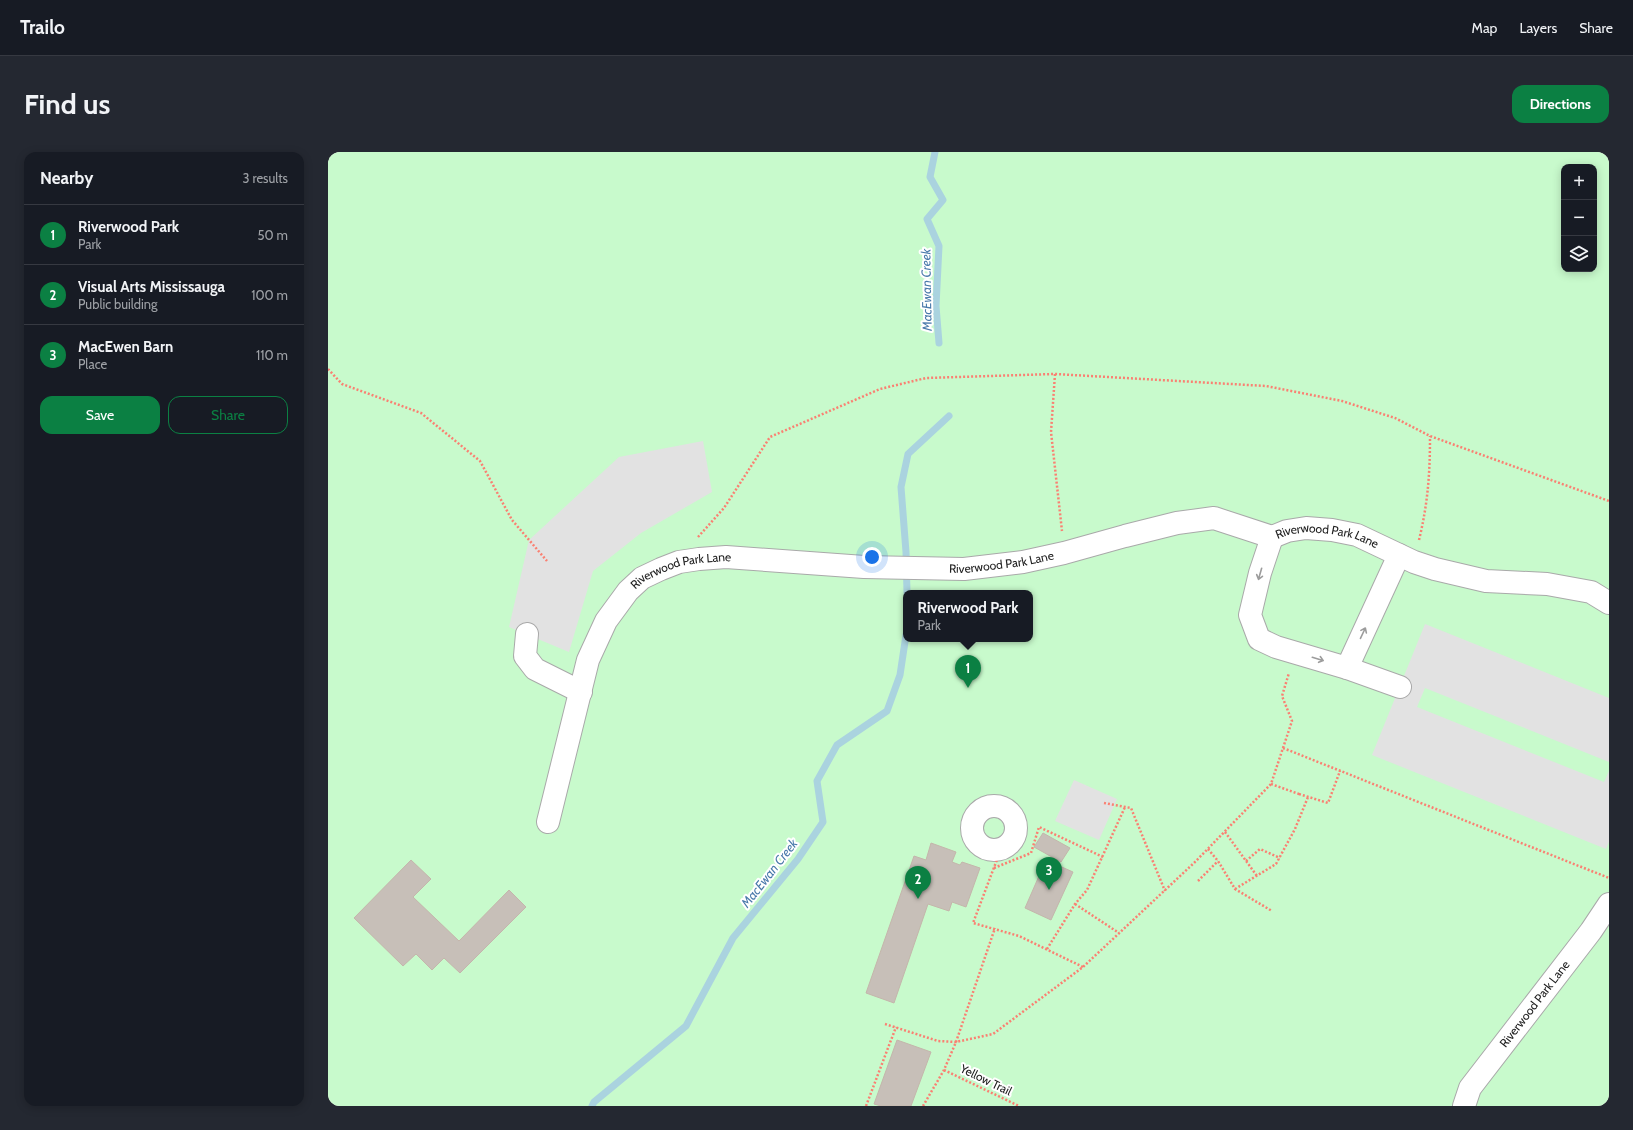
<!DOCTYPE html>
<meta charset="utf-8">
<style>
:root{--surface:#171b24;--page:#242831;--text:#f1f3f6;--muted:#9ea1a6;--line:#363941;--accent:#0b8043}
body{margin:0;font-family:Cabin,sans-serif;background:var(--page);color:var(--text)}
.controls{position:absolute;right:12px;top:12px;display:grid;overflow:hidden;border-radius:8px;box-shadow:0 2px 10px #0003}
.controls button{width:36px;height:36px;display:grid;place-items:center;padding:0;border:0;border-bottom:1px solid var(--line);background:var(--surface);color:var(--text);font:20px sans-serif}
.you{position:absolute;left:544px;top:405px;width:14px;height:14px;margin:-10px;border:3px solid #fff;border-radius:50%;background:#1a73e8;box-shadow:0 0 0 6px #1a73e833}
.badge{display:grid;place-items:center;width:26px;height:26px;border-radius:50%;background:var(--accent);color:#fff;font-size:13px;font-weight:700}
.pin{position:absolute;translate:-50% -33px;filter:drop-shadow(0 1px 2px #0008)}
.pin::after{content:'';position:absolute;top:21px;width:14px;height:12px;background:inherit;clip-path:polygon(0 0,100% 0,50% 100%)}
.popup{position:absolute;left:575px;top:438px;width:130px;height:52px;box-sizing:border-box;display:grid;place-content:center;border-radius:8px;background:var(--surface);filter:drop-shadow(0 1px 3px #0005);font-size:13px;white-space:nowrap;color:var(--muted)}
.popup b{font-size:15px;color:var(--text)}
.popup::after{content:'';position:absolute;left:50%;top:100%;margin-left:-8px;border:8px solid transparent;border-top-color:var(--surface)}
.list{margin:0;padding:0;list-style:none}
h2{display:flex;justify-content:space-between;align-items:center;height:52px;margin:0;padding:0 16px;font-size:17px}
h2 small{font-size:13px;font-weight:400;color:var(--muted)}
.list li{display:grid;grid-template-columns:26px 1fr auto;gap:12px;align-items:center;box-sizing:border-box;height:60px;padding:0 16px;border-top:1px solid var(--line)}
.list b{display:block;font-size:15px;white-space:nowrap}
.list p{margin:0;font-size:13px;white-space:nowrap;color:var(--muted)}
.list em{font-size:13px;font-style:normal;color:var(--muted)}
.actions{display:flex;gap:8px;padding:12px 16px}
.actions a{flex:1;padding:9px 0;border:1px solid var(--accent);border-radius:12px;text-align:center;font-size:14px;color:var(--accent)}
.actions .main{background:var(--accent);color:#fff}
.icon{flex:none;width:22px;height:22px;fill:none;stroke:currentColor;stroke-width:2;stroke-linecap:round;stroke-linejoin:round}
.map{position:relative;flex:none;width:1281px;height:954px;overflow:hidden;border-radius:12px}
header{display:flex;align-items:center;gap:24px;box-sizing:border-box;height:56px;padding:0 20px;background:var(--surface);border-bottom:1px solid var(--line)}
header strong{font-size:19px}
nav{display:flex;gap:22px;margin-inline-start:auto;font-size:14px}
.intro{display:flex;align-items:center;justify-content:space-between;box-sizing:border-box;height:96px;padding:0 24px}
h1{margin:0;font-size:28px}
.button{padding:10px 18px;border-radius:12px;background:var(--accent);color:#fff;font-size:14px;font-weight:700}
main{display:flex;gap:24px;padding:0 24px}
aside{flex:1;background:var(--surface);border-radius:12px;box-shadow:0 2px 10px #0003}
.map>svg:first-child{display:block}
.park{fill:#c8facc;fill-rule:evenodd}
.parking{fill:#e2e2e2}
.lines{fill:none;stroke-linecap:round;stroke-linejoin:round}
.stream{stroke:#aad3df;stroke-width:7}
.building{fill:#c7bfb8;stroke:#c4b6ab}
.minor-casing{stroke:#a9a9a9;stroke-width:24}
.path{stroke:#fa8072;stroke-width:2.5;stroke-dasharray:2 2;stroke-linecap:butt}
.minor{stroke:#fff;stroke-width:22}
.oneway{stroke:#9c9c9c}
.labels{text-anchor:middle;stroke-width:4;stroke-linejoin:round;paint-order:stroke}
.street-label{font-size:12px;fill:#222;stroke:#fff}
.water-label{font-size:13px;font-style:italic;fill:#4a7aab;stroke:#fff}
</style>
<header>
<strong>Trailo</strong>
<nav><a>Map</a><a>Layers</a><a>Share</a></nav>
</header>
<div class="intro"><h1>Find us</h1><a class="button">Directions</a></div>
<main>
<aside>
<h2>Nearby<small>3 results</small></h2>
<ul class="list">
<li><span class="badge">1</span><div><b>Riverwood Park</b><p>Park</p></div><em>50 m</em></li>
<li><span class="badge">2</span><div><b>Visual Arts Mississauga</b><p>Public building</p></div><em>100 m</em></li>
<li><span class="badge">3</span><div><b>MacEwen Barn</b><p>Place</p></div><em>110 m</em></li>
</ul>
<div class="actions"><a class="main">Save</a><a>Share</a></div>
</aside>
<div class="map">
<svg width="1281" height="954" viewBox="0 0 1281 954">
<rect width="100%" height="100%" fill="#f2efe9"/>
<!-- park -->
<path class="park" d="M0,0H1281V954H0ZM1236,15H1266V117H1236ZM578,441H702V487H578Z"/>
<!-- parking -->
<path class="parking" d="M375,289L384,340L313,381L265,419L241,500L181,475L201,388L291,305Z
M1097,472L1281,546V610L1097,536L1089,555L1276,630L1281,619V690L1278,697L1044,603Z
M746,628L789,647L771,688L727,669Z"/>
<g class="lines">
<!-- stream -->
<path class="stream" d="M607,0L602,25L615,48L599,67L611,94L608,154L611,191
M579,441L578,400L573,335L580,302L621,264
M264,954L266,950L358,874L405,786L470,707L495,670L489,629L509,593L559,559L572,523L578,483"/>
</g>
<!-- building -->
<path class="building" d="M715,681L742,696L733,710L706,695Z
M603,691L628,700L624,710L632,713L634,710L652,716L638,755L624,750L621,759L600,752L566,851L538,841L586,704L598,708Z
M83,708L103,727L85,745L131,789L181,738L198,755L132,821L116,806L104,818L88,802L75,814L26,766Z
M718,708L745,720L723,768L697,756Z
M569,888L603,900L583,954H553L546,952Z"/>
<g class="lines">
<!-- minor casing -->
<g class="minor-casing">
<g id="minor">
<path d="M944,385L932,421L922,463L931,487L948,495L1019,516L1072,535"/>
<path d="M199,482L197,504L207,517L253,540"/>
<path d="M1019,516L1071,403"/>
<circle cx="666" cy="676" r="22"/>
<path id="s1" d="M220,670L260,508L278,469L300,439L314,426L333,417L351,410L371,407L398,405L536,415L636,417L695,410L736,401L797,384L849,371L886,366L944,385L959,379L978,376L1004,378L1029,383L1086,410L1107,417L1158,429L1219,432L1263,440L1281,451"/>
<path id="s2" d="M1136,954L1142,936L1263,779L1281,752"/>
</g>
</g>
<!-- path -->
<path class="path" d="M0,217L14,232L93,261L152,309L184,368L219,409
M727,222L723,280L734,379
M370,385L396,356L442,285L552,237L598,226L727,222L938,234L1014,249L1067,266L1102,284L1281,349
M1091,388C1100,351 1102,321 1102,284
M955,596L1281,726
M943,632L971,642
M971,642L1000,651L1012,619
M776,651L803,656L837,739
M897,680L929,724
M673,697L645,771L691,784L755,815
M880,697L890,709L907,737L944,759
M918,709L932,697L952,706
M666,716L703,701L711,675L775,705
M870,729L890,709
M907,737L948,712L967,677L980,645
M747,752L791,781
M719,797L747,752L759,738L797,655
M557,872L610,889L628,890L665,882L755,815L867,710L943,632L964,569L954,544L961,521
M616,918L691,954
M538,954L568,875
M595,954L616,918L628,890L667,776"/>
<!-- minor -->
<use href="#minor" class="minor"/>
</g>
<!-- one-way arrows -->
<defs><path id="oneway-shaft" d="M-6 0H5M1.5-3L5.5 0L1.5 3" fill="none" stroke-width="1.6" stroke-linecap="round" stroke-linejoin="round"/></defs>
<g class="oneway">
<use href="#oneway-shaft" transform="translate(932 422) rotate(106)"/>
<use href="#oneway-shaft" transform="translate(1035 481) rotate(-65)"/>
<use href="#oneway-shaft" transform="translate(990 507) rotate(17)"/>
</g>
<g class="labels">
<!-- street labels -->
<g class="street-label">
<text dy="4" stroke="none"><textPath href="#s1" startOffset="966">Riverwood Park Lane</textPath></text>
<text dy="4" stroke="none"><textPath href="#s1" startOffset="630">Riverwood Park Lane</textPath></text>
<text dy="4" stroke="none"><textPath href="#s1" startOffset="306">Riverwood Park Lane</textPath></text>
<text dy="4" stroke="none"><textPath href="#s2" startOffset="125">Riverwood Park Lane</textPath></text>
<text transform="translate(658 928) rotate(26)" y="4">Yellow Trail</text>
</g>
<!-- water labels -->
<g class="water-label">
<text transform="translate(598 138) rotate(-91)" y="5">MacEwan Creek</text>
<text transform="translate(441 721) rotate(-52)" y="5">MacEwan Creek</text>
</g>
</g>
</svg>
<div class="controls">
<button>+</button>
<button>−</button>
<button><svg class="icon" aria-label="layers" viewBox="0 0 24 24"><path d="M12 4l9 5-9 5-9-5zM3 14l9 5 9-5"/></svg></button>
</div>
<div class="you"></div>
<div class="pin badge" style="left:640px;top:536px">1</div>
<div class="popup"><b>Riverwood Park</b>Park</div>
<div class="pin badge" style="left:590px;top:747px">2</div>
<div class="pin badge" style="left:721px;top:738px">3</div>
</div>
</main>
